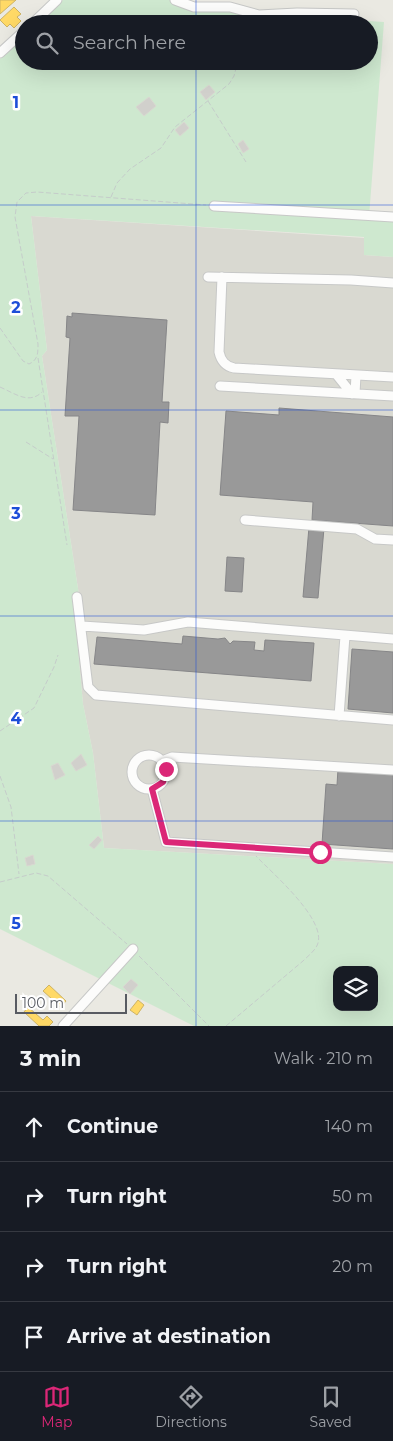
<!DOCTYPE html>
<meta charset="utf-8">
<style>
:root{--surface:#171b24;--page:#242831;--text:#f1f3f6;--muted:#9ea1a6;--line:#363941;--accent:#db2777}
body{margin:0;font-family:Montserrat,sans-serif;background:var(--page);color:var(--text)}
.controls{position:absolute;right:15px;bottom:15px;display:grid;overflow:hidden;border-radius:10px;box-shadow:0 5px 20px #0002}
.controls button{width:45px;height:45px;display:grid;place-items:center;padding:0;border:0;border-bottom:1px solid var(--line);background:var(--surface);color:var(--text);font:25px sans-serif}
.scale{position:absolute;left:15px;bottom:12px;width:112px;box-sizing:border-box;padding-left:5px;border:2px solid #585b62;border-top:0;font-size:14px;line-height:18px;white-space:nowrap;color:#585b62;-webkit-text-stroke:4px #fff;paint-order:stroke}
.stop{position:absolute;width:15px;height:15px;margin:-11px;border:4px solid #db2777;border-radius:50%;background:#fff}
.stop.end{background:#db2777;border-color:#fff;box-shadow:0 1px 5px #0008}
.list{margin:0;padding:0;list-style:none}
h2{display:flex;justify-content:space-between;align-items:center;height:65px;margin:0;padding:0 20px;font-size:21px}
h2 small{font-size:16px;font-weight:400;color:var(--muted)}
.list li{display:grid;grid-template-columns:32px 1fr auto;gap:15px;align-items:center;box-sizing:border-box;height:70px;padding:0 20px;border-top:1px solid var(--line)}
.list b{display:block;font-size:19px;white-space:nowrap}
.list em{font-size:16px;font-style:normal;color:var(--muted)}
.icon{flex:none;width:28px;height:28px;fill:none;stroke:currentColor;stroke-width:2;stroke-linecap:round;stroke-linejoin:round}
.map{position:relative;flex:none;width:393px;height:1026px;overflow:hidden}
.search{position:absolute;background:var(--surface);box-shadow:0 5px 20px #0002;left:15px;right:15px;top:15px;height:55px;display:flex;align-items:center;gap:12px;box-sizing:border-box;padding:0 18px;border-radius:28px;color:var(--muted);font-size:19px}
.sheet{height:345px;background:var(--surface)}
nav{display:flex;justify-content:space-around;align-items:center;box-sizing:border-box;height:70px;border-top:1px solid var(--line);background:var(--surface);font-size:14px;color:var(--muted)}
nav a{display:grid;justify-items:center;gap:2px}
nav .on{color:var(--accent)}
.map>svg:first-child{display:block}
.industrial{fill:#d9d9d1}
.green{fill:#cee8cf;fill-rule:evenodd}
.homes{fill:#ffd966;stroke:#cdb365}
.industry{fill:#999;stroke:#868688}
.building{fill:#d1d0cc;stroke:#d9d8d1}
.lines{fill:none;stroke-linecap:round;stroke-linejoin:round}
.minor-casing{stroke:#c7c8c7;stroke-width:11}
.path{stroke:#c5ccca;stroke-width:1;stroke-dasharray:5 2.5;stroke-linecap:butt}
.minor{stroke:#fcfcfb;stroke-width:9}
.route{stroke:#db2777;stroke-width:6}
.grid{fill:none;stroke:#1d4ed8;stroke-width:1;stroke-opacity:0.55}
.grid-label{font-size:16px;text-anchor:middle;font-weight:bold;fill:#1d4ed8;stroke:#fff;stroke-width:5;stroke-linejoin:round;paint-order:stroke}
</style>
<div class="map">
<svg width="393" height="1026" viewBox="0 0 393 1026">
<rect width="100%" height="100%" fill="#eae9e2"/>
<!-- industrial -->
<path class="industrial" d="M31,216L365,238L364,255L393,257V864L104,848L93,753L83,704L73,596L79,595L42,356L47,350Z"/>
<!-- green -->
<path class="green" d="M63,0H173L194,10L384,22L369,217L393,219V257L364,255V237L31,216L47,350L42,356L79,595L73,596L83,704L93,753L104,848L393,864V1026H194L0,929V59L24,37V61H369V24H38ZM337,970H374V1007H337Z"/>
<!-- homes -->
<path class="homes" d="M0,0H16L0,14Z
M14,7L21,14L17,17L21,21L14,28L10,24L7,27L0,20Z
M49,985L66,1001L61,1007L43,991Z
M138,1000L144,1005L137,1015L130,1010Z
M28,1007L43,1020L47,1016L53,1022L49,1026H39L24,1012Z"/>
<!-- industry -->
<path class="industry" d="M72,313L167,320L162,402H169L168,423L160,422L155,515L73,510L79,416H65L70,338L66,337L67,316L72,317Z
M279,408L393,417V526L312,520L313,502L220,495L226,411L279,415Z
M309,527L324,528L318,598L303,597Z
M227,557L244,558L242,592L225,591Z
M183,636L218,639L225,638L230,644L233,641L255,642L254,650L264,651L265,640L314,643L311,681L94,664L97,637L182,644Z
M352,649L393,652V713L348,709Z
M338,769L393,773V849L322,844L326,784L337,785Z"/>
<!-- building -->
<path class="building" d="M209,85L215,92L206,100L200,92Z
M149,97L156,106L144,116L136,107Z
M184,122L189,128L180,136L175,130Z
M243,140L249,149L243,153L238,144Z
M81,754L87,765L76,771L71,763Z
M58,763L65,775L55,780L51,766Z
M98,836L102,840L94,849L89,845Z
M33,855L35,864L27,866L25,858Z
M131,979L138,985L130,994L123,987Z"/>
<g class="lines">
<!-- minor casing -->
<g class="minor-casing">
<path id="minor" d="M175,0L194,7H230L259,15L297,13L354,14
M32,24L57,0
M0,53L24,31
M214,206L393,217
M208,277L351,280L393,283
M222,277L219,352C221,361 225,366 234,368L393,377
M336,374L352,394
M220,386L393,396
M355,394L356,375
M245,520L357,529L375,539L393,540
M77,597L88,687L96,695L393,720
M82,626L144,630L188,622L393,639
M339,716L345,636
M132 772a17 17 0 1 1 34 0a17 17 0 1 1-34 0Z
M162,761L172,757L393,770
M152,789L166,842L393,857
M63,1026L133,949"/>
</g>
<!-- path -->
<path class="path" d="M195,24L203,16
M208,101L246,162
M111,197L117,183L130,169L161,148L175,127L229,84L234,76L238,61
M0,328L23,361L29,364C38,360 38,353 38,344L15,217L17,202L26,193L37,192L206,205
M38,358L67,545
M0,387C14,393 29,405 42,392
M26,442L53,459
M0,731L34,708L54,667L58,655
M0,776L11,807L19,874
M0,882L36,873L48,876L127,944
M139,956L209,1026
M226,1026L303,961C309,955 316,950 318,943C325,918 272,873 256,856"/>
<!-- minor -->
<use href="#minor" class="minor"/>
</g>
<g class="lines">
<!-- route -->
<path class="route" d="M166,769L163,782L152,789L166,842L320,852"/>
</g>
<!-- grid -->
<path class="grid" d="M196,0V24M196,61V1026M0,205H393M0,410H393M0,616H393M0,821H393"/>
<g class="grid-label">
<text x="16" y="108">1</text>
<text x="16" y="313">2</text>
<text x="16" y="519">3</text>
<text x="16" y="724">4</text>
<text x="16" y="929">5</text>
</g>
</svg>
<div class="controls">
<button><svg class="icon" aria-label="layers" viewBox="0 0 24 24"><path d="M12 4l9 5-9 5-9-5zM3 14l9 5 9-5"/></svg></button>
</div>
<div class="scale">100 m</div>
<div class="stop" style="left:320px;top:852px"></div>
<div class="stop end" style="left:166px;top:769px"></div>
<div class="search"><svg class="icon" aria-label="search" viewBox="0 0 24 24"><circle cx="10" cy="10" r="6"/><path d="M15 15l6 6"/></svg>Search here</div>
</div>
<section class="sheet">
<h2>3 min<small>Walk · 210 m</small></h2>
<ul class="list">
<li><svg class="icon" aria-label="ahead" viewBox="0 0 24 24"><path d="M12 20V5M6 11l6-6 6 6"/></svg><div><b>Continue</b></div><em>140 m</em></li>
<li><svg class="icon" aria-label="right" viewBox="0 0 24 24"><path d="M7 20v-9h11M14 6l5 5-5 5"/></svg><div><b>Turn right</b></div><em>50 m</em></li>
<li><svg class="icon" aria-label="right" viewBox="0 0 24 24"><path d="M7 20v-9h11M14 6l5 5-5 5"/></svg><div><b>Turn right</b></div><em>20 m</em></li>
<li><svg class="icon" aria-label="arrive" viewBox="0 0 24 24"><path d="M6 21V4h12l-3 4 3 4H6"/></svg><div><b>Arrive at destination</b></div></li>
</ul>
</section>
<nav>
<a class="on"><svg class="icon" aria-label="map" viewBox="0 0 24 24"><path d="M3 6l6-2 6 2 6-2v14l-6 2-6-2-6 2zM9 4v14M15 6v14"/></svg>Map</a>
<a><svg class="icon" aria-label="directions" viewBox="0 0 24 24"><path d="M12 3l9 9-9 9-9-9zM9 14v-3h6M13 9l2 2-2 2"/></svg>Directions</a>
<a><svg class="icon" aria-label="saved" viewBox="0 0 24 24"><path d="M7 4h10v16l-5-4-5 4z"/></svg>Saved</a>
</nav>
